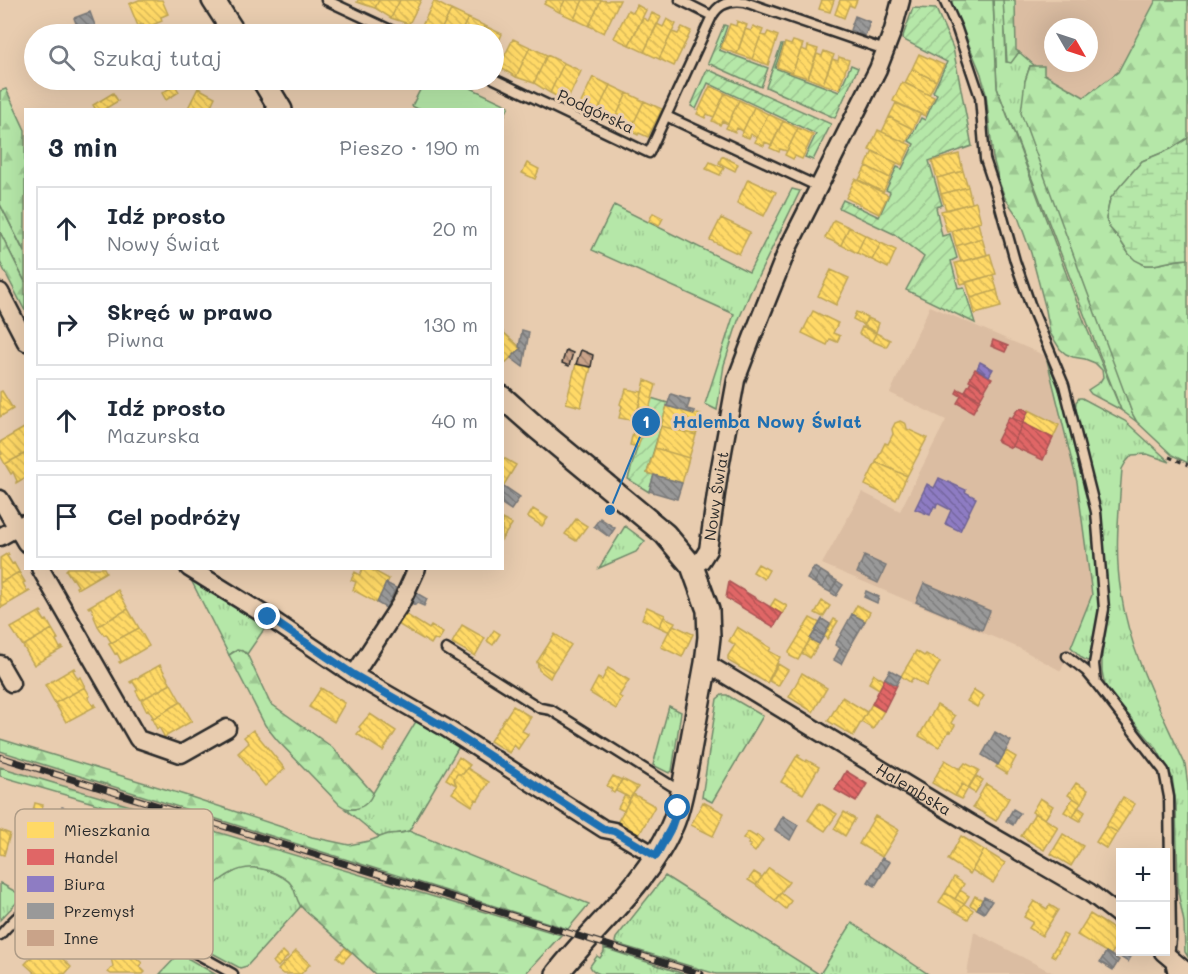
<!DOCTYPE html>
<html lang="pl">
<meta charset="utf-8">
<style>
:root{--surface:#fff;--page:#f6f6f7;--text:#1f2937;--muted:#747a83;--line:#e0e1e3}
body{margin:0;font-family:Mali,sans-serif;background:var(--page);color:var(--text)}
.controls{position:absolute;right:18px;bottom:18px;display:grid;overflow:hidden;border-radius:0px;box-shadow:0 6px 24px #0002}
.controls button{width:54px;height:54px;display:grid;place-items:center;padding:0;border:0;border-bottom:2px solid var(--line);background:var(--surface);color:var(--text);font:30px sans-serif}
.compass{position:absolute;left:1044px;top:18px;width:54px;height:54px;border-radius:50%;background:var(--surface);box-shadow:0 6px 24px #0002;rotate:129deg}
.stop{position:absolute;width:18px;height:18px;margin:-14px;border:4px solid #1f6fb2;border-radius:50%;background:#fff}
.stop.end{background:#1f6fb2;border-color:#fff;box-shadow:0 2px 6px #0008}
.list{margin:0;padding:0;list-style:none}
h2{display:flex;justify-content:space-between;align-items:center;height:78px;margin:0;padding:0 24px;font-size:26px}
h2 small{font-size:20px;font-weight:400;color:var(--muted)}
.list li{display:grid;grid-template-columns:39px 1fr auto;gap:18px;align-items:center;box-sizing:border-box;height:84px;margin:0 12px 12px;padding:0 12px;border:2px solid var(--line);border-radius:0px}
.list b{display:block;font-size:22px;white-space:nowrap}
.list p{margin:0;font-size:20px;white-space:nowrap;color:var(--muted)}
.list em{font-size:20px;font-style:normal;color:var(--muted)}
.icon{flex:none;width:33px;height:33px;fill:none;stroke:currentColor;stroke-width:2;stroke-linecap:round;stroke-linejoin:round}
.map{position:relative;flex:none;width:1188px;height:974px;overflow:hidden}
.search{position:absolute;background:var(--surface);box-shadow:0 6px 24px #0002;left:24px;top:24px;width:480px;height:66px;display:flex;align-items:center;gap:15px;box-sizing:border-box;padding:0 21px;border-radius:33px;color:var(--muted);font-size:22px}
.panel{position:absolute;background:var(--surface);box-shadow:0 6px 24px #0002;left:24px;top:108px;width:480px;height:462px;border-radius:0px}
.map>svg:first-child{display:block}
.built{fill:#dbbda2;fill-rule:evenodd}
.grass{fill:url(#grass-tufts);stroke:#70896a;stroke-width:1.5}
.forest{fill:url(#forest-firs);stroke:#70896a;stroke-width:1.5}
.wetland{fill:url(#wetland-marsh);stroke:#70896a;stroke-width:1.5}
.garden{fill:url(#garden-furrows);stroke:#70896a;stroke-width:1.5}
.pitch{fill:#b5e7a8;stroke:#70896a;stroke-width:1.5}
.homes{fill:url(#homes-back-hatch);stroke:#bfa554;stroke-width:1.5}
.shops{fill:url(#shops-back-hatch);stroke:#aa5454;stroke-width:1.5}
.offices{fill:url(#offices-back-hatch);stroke:#706495;stroke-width:1.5}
.industry{fill:url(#industry-back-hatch);stroke:#787878;stroke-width:1.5}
.building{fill:url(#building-back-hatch);stroke:#2b2b2b;stroke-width:1.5}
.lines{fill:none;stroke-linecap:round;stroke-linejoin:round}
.service-casing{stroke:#2b2b2b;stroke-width:13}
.minor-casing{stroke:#2b2b2b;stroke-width:21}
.tertiary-casing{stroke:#2b2b2b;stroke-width:26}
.path{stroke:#2b2b2b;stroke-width:3;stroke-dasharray:4.5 4.5;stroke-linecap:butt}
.service{stroke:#e8ccaf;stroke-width:8}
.minor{stroke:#e8ccaf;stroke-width:16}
.tertiary{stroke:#e8ccaf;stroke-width:21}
.rail-casing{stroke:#2b2b2b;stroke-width:7}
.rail{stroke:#e8ccaf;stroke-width:4.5;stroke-dasharray:14;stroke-linecap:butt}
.route{stroke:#1f6fb2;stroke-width:8}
.labels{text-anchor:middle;stroke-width:6;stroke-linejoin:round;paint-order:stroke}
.street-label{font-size:16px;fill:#2b2b2b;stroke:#e8ccaf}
.key{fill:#e8ccaf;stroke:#af9c87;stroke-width:1.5}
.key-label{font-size:16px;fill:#2b2b2b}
.leader{fill:none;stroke:#1f6fb2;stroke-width:2}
.callout-dot{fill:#1f6fb2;stroke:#e8ccaf;stroke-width:2}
.mark-label{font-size:18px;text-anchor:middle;font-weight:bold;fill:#fff}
.callout-label{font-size:18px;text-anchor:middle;font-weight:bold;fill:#1f6fb2;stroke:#e8ccaf;stroke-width:6;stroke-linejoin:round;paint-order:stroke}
</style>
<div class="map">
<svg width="1188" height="974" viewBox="0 0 1188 974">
<defs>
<pattern id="grass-tufts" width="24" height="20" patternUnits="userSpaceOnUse" patternTransform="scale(1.5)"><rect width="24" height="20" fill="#b5e7a8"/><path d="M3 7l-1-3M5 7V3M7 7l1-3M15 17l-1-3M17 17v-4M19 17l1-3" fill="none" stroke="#9cc691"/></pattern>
<pattern id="forest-firs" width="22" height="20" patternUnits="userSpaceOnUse" patternTransform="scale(1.5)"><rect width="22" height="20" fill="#b5e7a8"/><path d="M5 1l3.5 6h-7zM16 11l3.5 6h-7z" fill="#9cc691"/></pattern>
<pattern id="wetland-marsh" width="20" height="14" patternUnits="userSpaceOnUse" patternTransform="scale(1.5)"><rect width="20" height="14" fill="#b5e7a8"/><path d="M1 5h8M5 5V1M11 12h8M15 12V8" fill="none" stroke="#9cc691"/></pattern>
<pattern id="garden-furrows" width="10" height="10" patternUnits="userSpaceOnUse" patternTransform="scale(1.5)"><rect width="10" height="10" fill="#b5e7a8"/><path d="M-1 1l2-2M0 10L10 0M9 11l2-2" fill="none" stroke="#9cc691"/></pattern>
<pattern id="homes-back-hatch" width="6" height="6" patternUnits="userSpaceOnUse" patternTransform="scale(1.5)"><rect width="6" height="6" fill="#ffd966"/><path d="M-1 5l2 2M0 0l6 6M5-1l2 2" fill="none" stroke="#dbba59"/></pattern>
<pattern id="shops-back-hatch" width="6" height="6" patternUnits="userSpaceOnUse" patternTransform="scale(1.5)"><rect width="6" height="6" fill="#e06666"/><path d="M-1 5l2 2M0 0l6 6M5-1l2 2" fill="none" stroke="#b65454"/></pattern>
<pattern id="offices-back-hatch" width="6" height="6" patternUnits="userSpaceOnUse" patternTransform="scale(1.5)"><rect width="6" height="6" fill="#8e7cc3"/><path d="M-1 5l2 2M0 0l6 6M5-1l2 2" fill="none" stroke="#74669f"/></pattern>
<pattern id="industry-back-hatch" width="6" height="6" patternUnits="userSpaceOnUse" patternTransform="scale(1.5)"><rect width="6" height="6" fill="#999"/><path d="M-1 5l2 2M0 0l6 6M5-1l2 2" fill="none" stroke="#7d7d7d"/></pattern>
<pattern id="building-back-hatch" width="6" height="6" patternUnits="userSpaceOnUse" patternTransform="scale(1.5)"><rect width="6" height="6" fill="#c9a389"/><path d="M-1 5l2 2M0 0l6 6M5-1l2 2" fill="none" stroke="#a38570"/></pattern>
</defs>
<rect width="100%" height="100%" fill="#e8ccaf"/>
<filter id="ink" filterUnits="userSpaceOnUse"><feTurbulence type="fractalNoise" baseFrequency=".0167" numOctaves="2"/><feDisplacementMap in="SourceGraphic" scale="12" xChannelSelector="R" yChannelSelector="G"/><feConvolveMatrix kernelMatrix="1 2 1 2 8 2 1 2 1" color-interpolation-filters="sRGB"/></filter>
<g filter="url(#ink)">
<!-- built -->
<path class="built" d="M1015,0H1158L1118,72L1083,97L1044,74L1016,50ZM1053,27H1089V63H1053Z
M930,306L1046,356L1077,482L1092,595L1061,671L1019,648L822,564L862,492L900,511L946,420L890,393Z
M0,750L568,929L558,939L0,767Z
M974,932L1055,974H967Z"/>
<!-- grass -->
<path class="grass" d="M993,0H1004L1006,62H1011L1019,52L1034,65L1030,66L1025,81L1132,413L1137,422L1121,410L997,88Z
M792,189L800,191L751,291L738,321L724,365L717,410L705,404L734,314L592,250L614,205L749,272Z
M0,204L25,254V282L0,232Z
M1046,356L1063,400L1093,515L1099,604L1096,638L1091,660L1087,661L1082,658L1071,647L1092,595L1077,482Z
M1079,398H1082L1125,421L1170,462L1147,454L1132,455L1126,462L1122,469C1119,510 1114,552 1121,593C1130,654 1160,709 1185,764L1188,786V957L1185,952L1184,922L1178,892L1176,805L1172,777L1157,749L1105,687L1102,671V656L1108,604L1101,517L1075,413L1076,402Z
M625,526L645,541L636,552L599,568Z
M188,574L267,625L247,654L242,651L233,652L229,655Z
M722,695H727L763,716L712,802L702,797L717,699Z
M669,706L681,712L672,771L669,773L653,765Z
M418,718L460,745L409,831L379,837L345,809H354L370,798Z
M247,867C260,867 283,873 291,883C296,889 298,899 301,906L247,966L240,968L188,940L144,924L155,926L161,924L194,910L203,897L221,879L237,870Z
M665,876L819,974H716L617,944L615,942L616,938Z
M0,883L23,896L0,920Z
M852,923L928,974H820Z
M604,948L684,974H600C595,972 592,971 590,966L597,956L600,958L604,952Z
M178,955L189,959L215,974H160Z"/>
<!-- forest -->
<path class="forest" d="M953,0H993L997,88L1085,324L1121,410L1091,394L1088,390L1100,382L1103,377L1102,370L1095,363L1085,359L1073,357L1066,354L1060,349L1050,333L1046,310L1031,253L1018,217L1005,198L1000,184L993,158L986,94L981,74L953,6L952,2Z
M1003,0H1015L1016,50L1019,52L1011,63L1007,62Z
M1156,0H1188V138L1171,149L1142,161L1110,199L1106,219L1114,234L1118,237L1129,254L1145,265H1154L1178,260L1188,259V463L1172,455L1137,422L1132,413L1021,113L1025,81L1030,66H1044V74L1084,97L1118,72Z
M6,89L25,130V253L0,204V91Z
M0,232L25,282V311L0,262Z
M237,650L242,651L247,654L270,703L332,747L373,793C367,808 352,814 339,804L277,740L265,725L229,655Z
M0,739L188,796L312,837L349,845L369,841L388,834L402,833L409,831L589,904L568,929L0,751Z
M0,767L561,935L525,974H375C357,957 339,941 320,924C314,918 305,912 300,905C294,895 296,885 284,878C251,858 228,869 204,896C198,903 194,912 186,918C178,923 164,925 155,926C141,926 125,916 112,911L155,821L0,776Z"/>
<!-- wetland -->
<path class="wetland" d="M1188,138V259L1178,260L1154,265H1145L1135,260L1129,254L1118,237L1109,227L1106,219L1110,199L1120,186L1142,161L1171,149Z"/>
<!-- garden -->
<path class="garden" d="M913,8L936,9L953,48L972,146L929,161L942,205L936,207L942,236L950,234L957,258L951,261L958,288L964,287L975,323L906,290L924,257L894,234L839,208L843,200L879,217L890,192L886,190L897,167L902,169L914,144L909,141L921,118L925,120L937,94L933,92L947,62L902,39Z
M724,25L727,26L719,50L768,68L761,87L708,63Z
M781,45H783L775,68L839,92L851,65L858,68L835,118L766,87Z
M707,69L831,124L813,160L805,157L816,134L708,83L696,109L691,106Z
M651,398L668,403L647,473L654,475L649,492L628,479Z"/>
<!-- pitch -->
<path class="pitch" d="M425,80H454L509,106L503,119L502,110L418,109L412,106Z"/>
<!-- homes -->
<path class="homes" d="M139,0H162L168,14L161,17L162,21L145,28L143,24L138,26L129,4Z
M358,0H379L375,8L357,2Z
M379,0H400L391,18L375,8Z
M400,0H421L409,24L391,18Z
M547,0H565L559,12L544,4Z
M565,0H583L574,19L559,12Z
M583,0H601L589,26L574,19Z
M601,0L608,1L609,0H620L604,33L589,26Z
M822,0H834L830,12L819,9Z
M840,0H857L854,7L849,5L844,18L835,14Z
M434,1L451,10L439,34H429L420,30Z
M637,5L646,10L629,45L614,38L628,10L633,13Z
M451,10L468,18L460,34H439Z
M652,13L661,17L644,52L629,45L643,18L648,21Z
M468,18L485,26L481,34H460Z
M667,19L676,24L659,59L644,52L657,24L663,27Z
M737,21L747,25L737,54L721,48L730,24L736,26Z
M485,26L502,34L494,52V34H481Z
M753,26L763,30L752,59L737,54L745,29L751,31Z
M682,27L691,31L674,66L659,59L672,32L678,34Z
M768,32L778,36L768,65L752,59L761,35L766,36Z
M513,39L530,47L516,77L499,67Z
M793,41L803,44L792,73L777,67L785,43L791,45Z
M808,46L818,49L808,78L792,73L801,49L807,51Z
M530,47L547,55L534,83L516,77Z
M824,51L834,55L823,84L808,78L817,54L822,56Z
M919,54L944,65L936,81L912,69Z
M547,55L564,63L550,93L534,83Z
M839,57L849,60L839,89L823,84L832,59L838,61Z
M564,63L581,71L568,99L559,95L558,97L550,93Z
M912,69L936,81L929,95L905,83Z
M593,77L610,85L596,115L580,105Z
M82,80H89L90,82L97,80H103L104,82L86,89Z
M902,82L934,97L925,116L893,101Z
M175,85L179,92L166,100L162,93Z
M610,85L627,93L614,121L596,115Z
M710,86L725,93L714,117L707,114L705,118L697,114Z
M198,88L215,97L209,110H187Z
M113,93L118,101L103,110H96L93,105Z
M627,93L644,101L630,131L614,121Z
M725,93L739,100L728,124L722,121L720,125L712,121Z
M739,100L754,107L743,131L737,128L735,132L726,128Z
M644,101L662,109L648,137L639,133L638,135L630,131Z
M896,103L920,114L913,129L889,117Z
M754,107L768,114L757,138L751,134L749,138L741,135Z
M768,114L783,121L772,145L765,142L764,146L755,142Z
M889,117L913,129L906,143L882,132Z
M783,121L798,128L787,151L780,149L779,152L770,148Z
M798,128L813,135L802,159L795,156L793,159L785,155Z
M878,130L911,145L902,165L869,150Z
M873,151L897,163L890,178L866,166Z
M959,154L963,171L937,178L932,161Z
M722,156L738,164L735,171L719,163Z
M710,162L724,168L720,175L706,169Z
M527,163L539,169L535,179L522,173Z
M866,166L890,178L883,192L859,180Z
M963,171L968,187L941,194L937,178Z
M748,179L776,192L764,216L737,203Z
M855,179L888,195L879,214L846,198Z
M968,187L972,203L946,210L941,194Z
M976,202L981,222L947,232L941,211Z
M653,213L663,218L659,226L649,221Z
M721,218L750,232L739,254L710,240Z
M834,220L849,227L841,245L825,238Z
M978,223L982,238L956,246L952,231Z
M849,227L865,235L857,253L841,245Z
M865,235L881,243L872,260L857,253Z
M982,238L987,255L961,262L956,246Z
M881,243L896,250L888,268L872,260Z
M990,254L996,274L961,284L955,263Z
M831,270L849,278L836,305L818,296Z
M993,275L997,290L971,298L966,282Z
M997,290L1001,307L975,314L971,298Z
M813,311L838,323L833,333L840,336L837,342L830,339L827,345L802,333Z
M856,312L867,317L864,325L853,319Z
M868,318L879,323L876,332L864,326Z
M862,327L876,333L872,341L859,334Z
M502,331L521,348L502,366Z
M876,333L890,340L886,347L872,341Z
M576,364L591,367L581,407L566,403Z
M645,380L656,385L638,447L630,445Z
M626,389L642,392L635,421L619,418L622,406L620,404L622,398L624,396Z
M2,391L13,409L0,417V392Z
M667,406L701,415L696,435L661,426Z
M1029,410L1059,425L1053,438L1023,423Z
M900,421L906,424L907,429L927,438L907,476L876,462L885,443L888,444L893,434L892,429L895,423Z
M661,426L696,435L689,458L655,448Z
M24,428L26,430V453L5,464L0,455L2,454L0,450V442Z
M655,448L689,458L682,483L647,473Z
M26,453V477L16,483V482L17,481L13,472L11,474L5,464Z
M502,457L516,465L502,488Z
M876,462L907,476L896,500L865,485Z
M533,509L548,518L542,526L528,517Z
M502,519L512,524L502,539Z
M576,519L587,526L576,541L565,534Z
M8,553L9,555L7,556L12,564L14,563L19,572L0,583V558Z
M758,564L769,570L764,579L753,572Z
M68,568H104L106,572L77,589L76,587L78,586L73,578L72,579L66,570Z
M363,568H369L389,579L377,603L353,590L356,582L351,580L355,572L360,575Z
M19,572L25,582L23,583L27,591L29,590L30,591L1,608L0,583Z
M118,590L128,609L98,626L94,617L95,616L91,607L89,608L88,607Z
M775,599L787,606L782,614L770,607Z
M822,601L830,606L823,617L815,613Z
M857,605L870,612L865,621L852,614Z
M647,607L665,615L659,627L642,619Z
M128,609L139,628L109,644V643L111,642L106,634L104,635L98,626Z
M41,611L42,612L40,613L45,621L47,620L52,629L23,646L11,628Z
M402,612L429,629L431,626L443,633L438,641L434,639L431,644L396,623Z
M664,617L675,622L670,632L659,627Z
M810,618L820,623L798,660L790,656L789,652Z
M834,619L838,621L827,639L824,636Z
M462,625L485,638L475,656L452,643Z
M673,625L693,634L682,657L661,647L669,631L670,632Z
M737,627L771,648L769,651L780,657L767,683L730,662L728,659V656L735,645L729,641Z
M139,628L149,646L120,663L119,662L121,661L117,653L115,654L109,644Z
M52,629L58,639L56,640L60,648L62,647L63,648L34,665L23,646Z
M494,630L500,634L493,645L487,641Z
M555,634L571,645L553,672L537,662Z
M810,639L819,644L810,658L802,653Z
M916,651L924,656L926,654L940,662L926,686L913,678L910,682L901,676Z
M537,662L553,672L550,678L539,670Z
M778,664L788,670L778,686L769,681Z
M160,665L171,684L141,700L136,691L138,690L133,682L131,683L130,682Z
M74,668L75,669L73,670L78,679L80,677L85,687L55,703L45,685Z
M608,668L629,680L619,696L622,698L616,709L590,693L598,678L602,680Z
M802,673L827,688L813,712L789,697Z
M874,674L884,680L879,689L869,683Z
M171,684L181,702L152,719L151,718L153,717L148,709L146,710L141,700Z
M85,687L90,696L88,697L93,706L95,704L96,706L66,722L55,703Z
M321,688L345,703L334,722L309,707Z
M974,690L984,696L977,707L967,701Z
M842,697L867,712L853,736L828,721Z
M181,702L192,721L163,738L164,736L159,727L157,729L152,719Z
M872,704L884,711L873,729L861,722Z
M937,705L955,716L951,723L955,725L951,732L949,731L939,747L919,736Z
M513,706L531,717L522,731L528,734L518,749L514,745L509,753L490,741Z
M370,714L396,731L383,751L357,734L361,729L359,727Z
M253,730L285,769L265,786L238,753L249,743L244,737Z
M1006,751L1016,757L1007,774L996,767Z
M798,754L800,755L798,757L806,762L807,760L819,767L803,794L781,782Z
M459,757L470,765L463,774H457L454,779L456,785L446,779Z
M945,760L960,769L965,763L979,770L968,788L962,784L955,796L932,783Z
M467,768L489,782L478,800L476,799L472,806L452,793L457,786L454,779L457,774H463Z
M613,776L622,780L614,793L611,791L612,789L607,786Z
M976,776L983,780L975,793L968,789Z
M622,779L638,787L630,798L616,791Z
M1076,783L1088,790L1081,803L1068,795Z
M962,784L968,788L962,799L955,796Z
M986,784L1009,798L996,821L973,807Z
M633,794L655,806L639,835L617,823Z
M625,795L630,798L624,811L618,808Z
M1123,797L1135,804L1117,832L1106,826Z
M1040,798L1053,806L1045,819L1032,812Z
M1073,798L1081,803L1073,817L1064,812Z
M703,802L724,813L713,836L691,825Z
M35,803L43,805L39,817L32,815Z
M819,803L837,814L825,831L808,820Z
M1078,807L1085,812L1080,821L1073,817Z
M844,812L855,819L845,836L834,829Z
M1035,813L1058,827L1044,850L1021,836Z
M875,816L899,830L882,857L859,844Z
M1106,826L1117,832L1107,849L1096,842Z
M0,830L10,834L4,855L0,854Z
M748,832L756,837L757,835L763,840L755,852L749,847L751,845L748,844L749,842L743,838Z
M1063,834L1083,846L1071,866L1051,854Z
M961,836L984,850L970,874L948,860Z
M984,850L1005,863L993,883L972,870Z
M769,868L789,882L775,900L756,885Z
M754,872L762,877L756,885L748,880Z
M954,877L964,884L955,899L945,893Z
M960,890L969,896L964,904L955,899Z
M781,893L791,901L786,909L775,900Z
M945,893L964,904L958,913L939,902Z
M975,896L983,900L977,909L970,905Z
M1034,901L1047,909L1050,905L1058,910L1042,936L1029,928L1033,922L1024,917Z
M964,904L973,910L968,919L958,913Z
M1090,914L1120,933V939L1111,955L1077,935Z
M1063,934L1067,936L1055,957L1051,955Z
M43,945L53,954L58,950L57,953L71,967L65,974H36L25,964Z
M345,948L351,953L343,962L337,957Z
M283,951L288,956L278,967L273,962Z
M296,951L310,964L301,974H283L278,970Z
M125,953L132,959L134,956L142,963L139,966L145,972L143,974H111L108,972L113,966L111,958L119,957L120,958Z"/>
<!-- shops -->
<path class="shops" d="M993,340L1008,346L1005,352L991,346Z
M975,369L992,378L985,390L969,380Z
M971,381L985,390L980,399L965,391Z
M958,389L980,400L973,412L957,403L961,396L956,393Z
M1022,408L1028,411L1023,423L1012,418L1017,410Z
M1009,417L1023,423L1011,448L997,441Z
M1023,423L1053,438L1043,460L1012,446Z
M729,582L782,614L774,627L726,598Z
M885,678L897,685L884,711L872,704Z
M846,771L867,784L856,802L835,790Z"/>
<!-- offices -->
<path class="offices" d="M980,362L993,369L989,376L977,369Z
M939,478L966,490L965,492L976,498L960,531L945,524L951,510L937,503L936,507L934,506L930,515L915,509L927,484L934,488Z"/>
<!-- industry -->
<path class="industry" d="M90,12L96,28L80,34L74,18Z
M855,16L870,22L865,36L850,30Z
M522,330L529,332L523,367L511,358L521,348L519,347Z
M671,394L690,400L687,409L695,411L694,414L667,406Z
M654,475L682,483L677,499L649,491Z
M504,486L520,497L511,510L502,504V488Z
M600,518L615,528L609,537L594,526Z
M864,556L886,566L878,583L857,573Z
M814,567L821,571L814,583L807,579Z
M821,571L829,576L822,588L814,583Z
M829,576L837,581L830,592L822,588Z
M837,581L843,585L836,596L830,592Z
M386,583L396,588L386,608L377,603Z
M924,583L990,611L982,630L916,602Z
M413,591L427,599L424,606L417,603L415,605L408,601Z
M866,591L879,597L877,603L864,597Z
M852,614L865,621L847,652L835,645Z
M822,619L830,624L824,636L815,631Z
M815,631L824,636L819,644L810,639Z
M840,648L847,652L841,664L834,660Z
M890,670L901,676L896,685L885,678Z
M995,732L1011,741L998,765L982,755Z
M62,807L78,812L73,827L58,822Z
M1013,809L1020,813L1013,825L1006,821Z
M783,816L798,825L790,840L775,830Z
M882,858L890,862L875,886L868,882Z
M984,897L992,901L984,913L977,909Z
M1120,949V952H1126L1132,955L1128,962L1117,955Z
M1106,952L1119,960L1113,970L1100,962Z"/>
<!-- building -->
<path class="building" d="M566,350L573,353L569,366L562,363Z
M581,350L593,355L591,367L576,364Z"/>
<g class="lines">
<!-- service casing -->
<g class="service-casing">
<path id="service" d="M326,0L399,34
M680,0L712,16C719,3 731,0 745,2L885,50
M944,0L957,29L980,97L985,159L996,192L1015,261L1030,304L1064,385L1096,512L1104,609L1094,664L1096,683L1164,771L1169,797L1171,939L1169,957L1173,974
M494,79L649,153L712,16
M666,116L819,187
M446,649L540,708L551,710L672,786L683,788
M1067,656L1086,671L1096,683
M0,935C21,912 27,903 61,904L190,950L233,974"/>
</g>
<!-- minor casing -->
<g class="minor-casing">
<g id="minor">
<path d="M0,292L26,342"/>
<path d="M0,499L26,543"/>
<path d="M0,537L25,523"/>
<path id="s1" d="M692,566L701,561L708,550L719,473L736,380L754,333L788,248L878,69L893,30L901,0"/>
<path d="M40,568L138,739L181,754L227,728"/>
<path d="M189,568L268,617L354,675L446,728L604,829L614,831L656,856"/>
<path id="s2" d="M706,663L968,822L1089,892L1120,916"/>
<path d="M0,664L11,683"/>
<path d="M354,675L401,603L417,568"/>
<path d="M1163,952L1188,973"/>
</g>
</g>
<!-- tertiary casing -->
<g class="tertiary-casing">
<path id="tertiary" d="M213,0L235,34
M263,80L281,110
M502,397L537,428L665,534L692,566L708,610L709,637L706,663L683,788C680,802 677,816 671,828C645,886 595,925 557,974"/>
</g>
<!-- path -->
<path class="path" d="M1169,457L1188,465"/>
<!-- service -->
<use href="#service" class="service"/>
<!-- minor -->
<use href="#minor" class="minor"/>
<!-- tertiary -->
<use href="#tertiary" class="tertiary"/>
<!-- rail casing -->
<g class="rail-casing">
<path id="rail" d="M0,757L701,974"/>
</g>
<!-- rail -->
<use href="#rail" class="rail"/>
</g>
</g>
<g class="lines" filter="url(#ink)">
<!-- route -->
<path class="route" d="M268,617L354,675L446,728L604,829L614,831L656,856L671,828L678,808"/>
</g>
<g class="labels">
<!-- street labels -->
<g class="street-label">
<text transform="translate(596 111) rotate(25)" y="6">Podgórska</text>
<text dy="6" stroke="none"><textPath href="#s1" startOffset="78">Nowy Świat</textPath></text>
<text dy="6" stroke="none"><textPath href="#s2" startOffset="243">Halembska</textPath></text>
</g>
</g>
<!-- legend -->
<rect x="15" y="809" width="198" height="150" rx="9" class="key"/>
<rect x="27" y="822" width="27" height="16" fill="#ffd966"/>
<rect x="27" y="849" width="27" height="16" fill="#e06666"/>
<rect x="27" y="876" width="27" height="16" fill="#8e7cc3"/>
<rect x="27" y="903" width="27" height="16" fill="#999"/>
<rect x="27" y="930" width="27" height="16" fill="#c9a389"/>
<g class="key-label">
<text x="64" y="836">Mieszkania</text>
<text x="64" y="863">Handel</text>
<text x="64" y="890">Biura</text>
<text x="64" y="917">Przemysł</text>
<text x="64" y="944">Inne</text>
</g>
<!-- callouts -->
<path class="leader" d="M610 510L646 422"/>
<g class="callout-dot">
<circle cx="610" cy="510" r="6"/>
<circle cx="646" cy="422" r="15"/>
</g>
<g class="mark-label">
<text x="646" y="428">1</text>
</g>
<g class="callout-label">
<text x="767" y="428">Halemba Nowy Świat</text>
</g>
</svg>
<div class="controls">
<button>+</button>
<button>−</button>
</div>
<svg class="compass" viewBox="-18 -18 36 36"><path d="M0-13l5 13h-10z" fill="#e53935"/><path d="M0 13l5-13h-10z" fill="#747a83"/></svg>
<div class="stop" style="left:678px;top:808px"></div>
<div class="stop end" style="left:268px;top:617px"></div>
<div class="search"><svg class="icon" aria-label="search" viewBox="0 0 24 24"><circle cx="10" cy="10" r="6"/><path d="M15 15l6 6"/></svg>Szukaj tutaj</div>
<section class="panel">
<h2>3 min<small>Pieszo · 190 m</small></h2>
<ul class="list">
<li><svg class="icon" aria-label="ahead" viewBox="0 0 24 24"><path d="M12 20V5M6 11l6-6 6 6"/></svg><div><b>Idź prosto</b><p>Nowy Świat</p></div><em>20 m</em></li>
<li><svg class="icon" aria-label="right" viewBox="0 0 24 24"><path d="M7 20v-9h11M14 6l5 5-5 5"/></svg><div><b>Skręć w prawo</b><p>Piwna</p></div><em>130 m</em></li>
<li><svg class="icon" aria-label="ahead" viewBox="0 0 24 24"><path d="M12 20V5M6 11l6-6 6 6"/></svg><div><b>Idź prosto</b><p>Mazurska</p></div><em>40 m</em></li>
<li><svg class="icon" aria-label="arrive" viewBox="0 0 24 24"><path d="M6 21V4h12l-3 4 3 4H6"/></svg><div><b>Cel podróży</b></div></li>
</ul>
</section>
</div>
